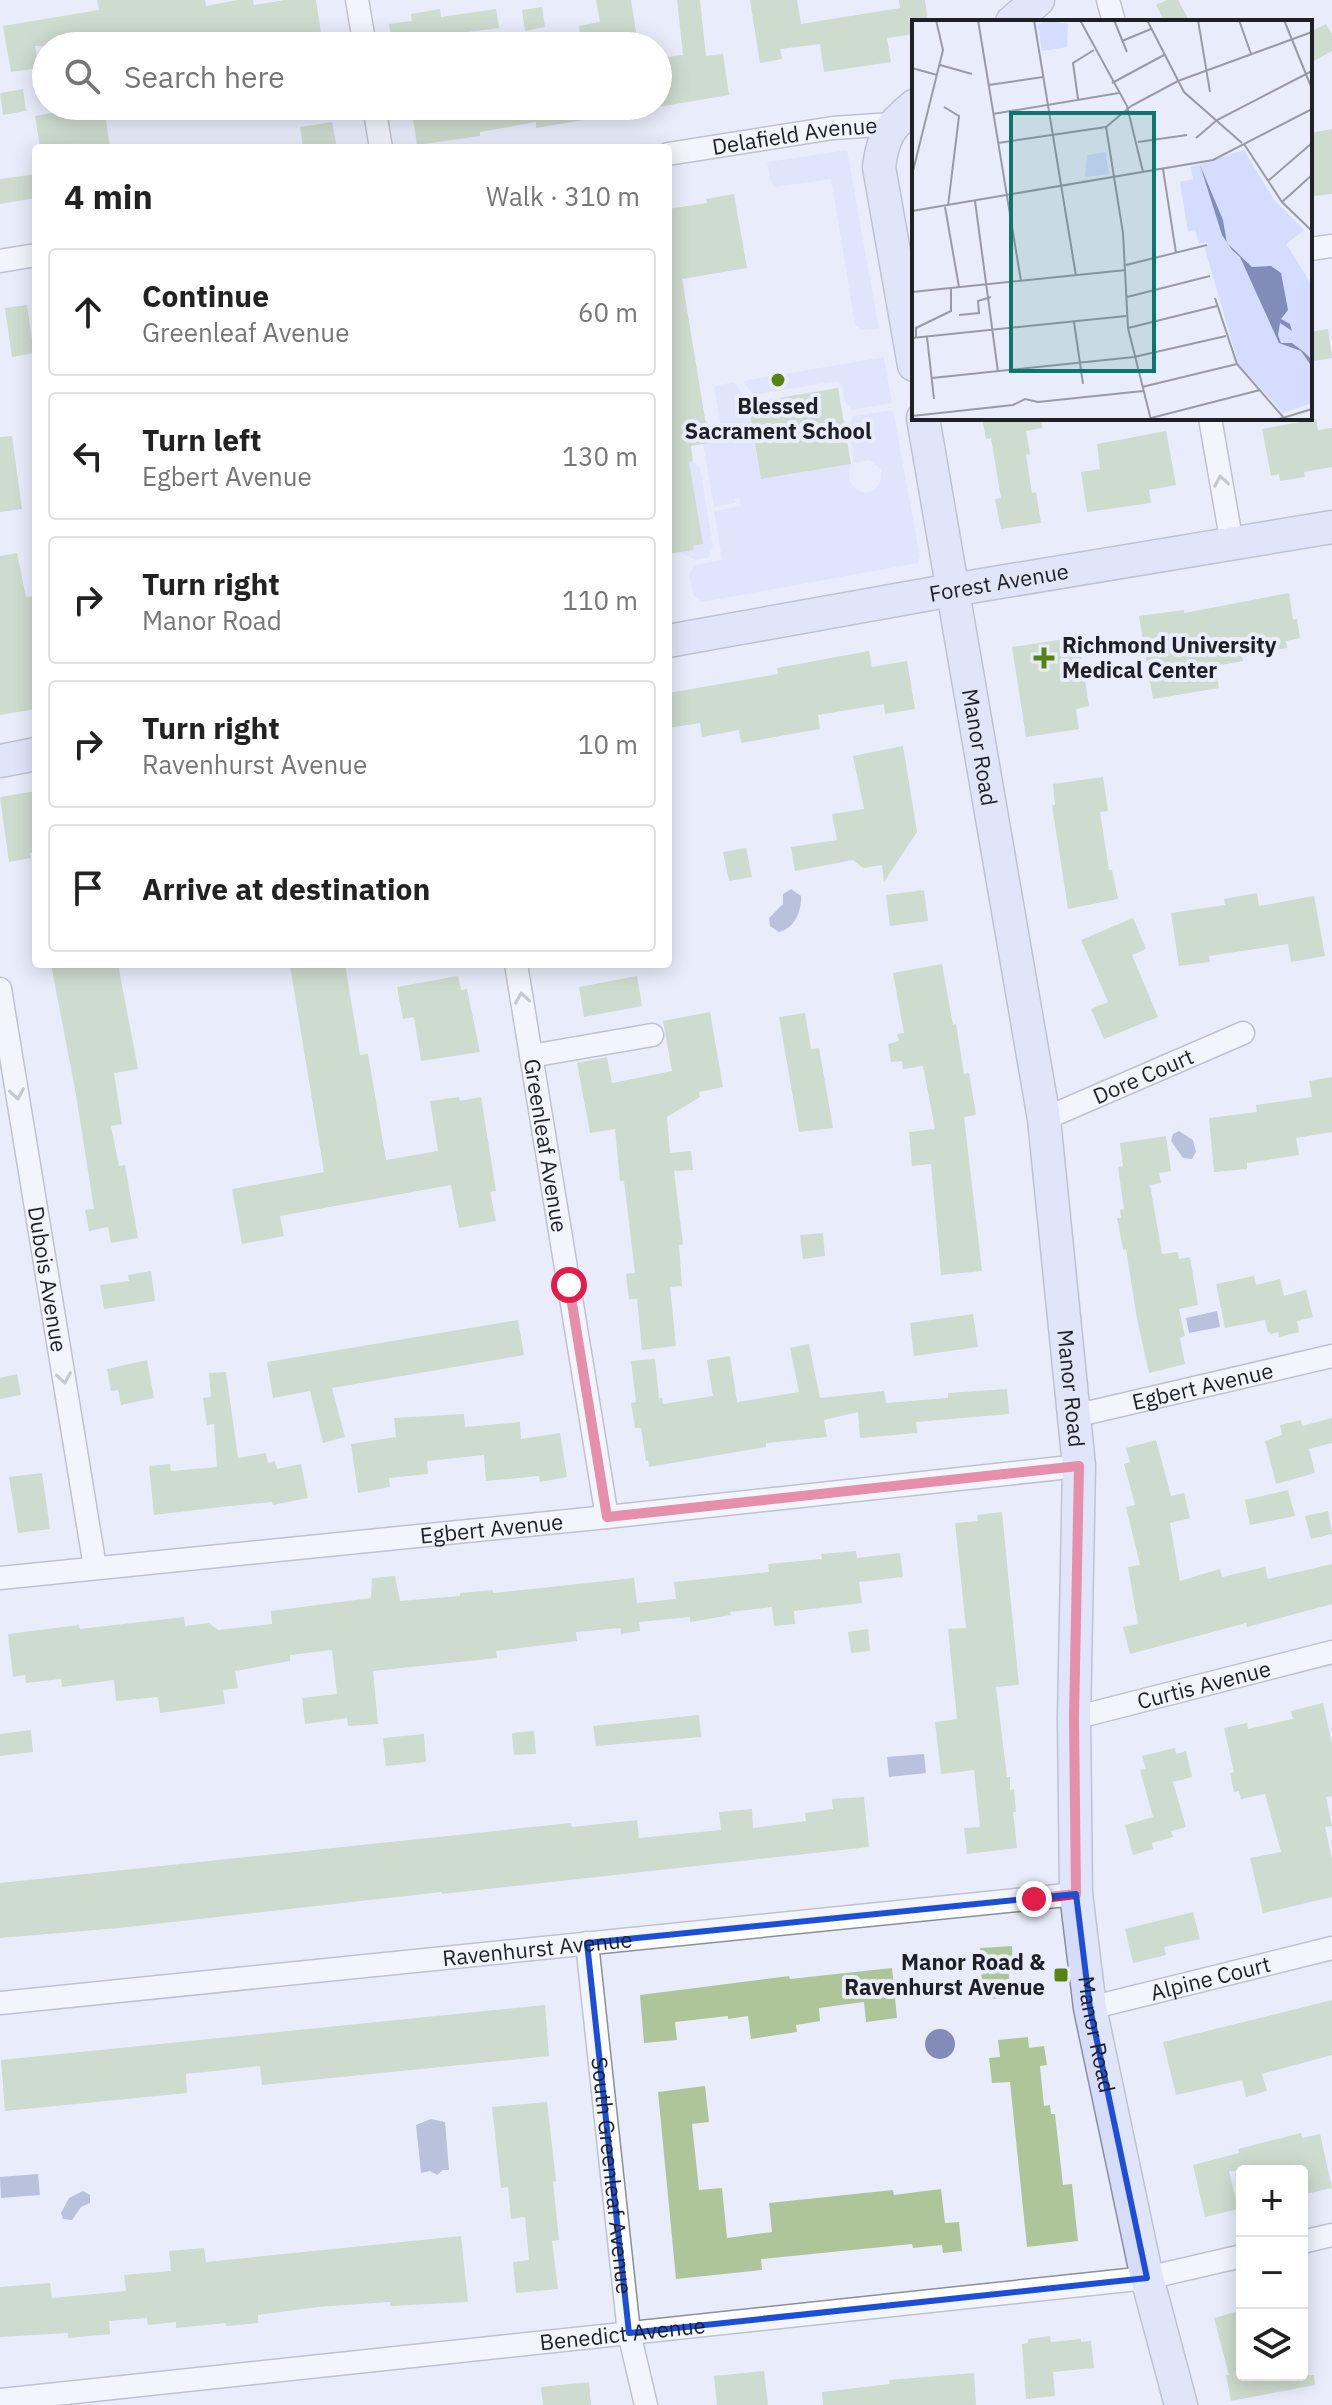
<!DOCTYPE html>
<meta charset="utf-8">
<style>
:root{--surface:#fff;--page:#f2f2f2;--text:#222;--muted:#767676;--line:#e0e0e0}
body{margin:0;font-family:"IBM Plex Sans",sans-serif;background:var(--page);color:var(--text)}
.controls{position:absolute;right:24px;bottom:24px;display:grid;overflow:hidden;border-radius:8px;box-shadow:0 4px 20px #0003}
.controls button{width:72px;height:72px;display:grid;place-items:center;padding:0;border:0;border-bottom:2px solid var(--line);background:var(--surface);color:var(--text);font:40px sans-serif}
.stop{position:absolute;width:24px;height:24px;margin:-18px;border:6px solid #e11d48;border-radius:50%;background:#fff}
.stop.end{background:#e11d48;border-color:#fff;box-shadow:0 2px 8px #0008}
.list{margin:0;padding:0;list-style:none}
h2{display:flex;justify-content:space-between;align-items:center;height:104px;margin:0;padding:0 32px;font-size:34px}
h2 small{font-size:26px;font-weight:400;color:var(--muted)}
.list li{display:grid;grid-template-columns:52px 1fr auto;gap:24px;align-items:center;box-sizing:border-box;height:128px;margin:0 16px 16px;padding:0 16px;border:2px solid var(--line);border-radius:8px}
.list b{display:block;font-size:30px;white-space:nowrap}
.list p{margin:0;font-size:26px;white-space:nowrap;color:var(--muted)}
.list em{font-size:26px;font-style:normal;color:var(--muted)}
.icon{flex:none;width:44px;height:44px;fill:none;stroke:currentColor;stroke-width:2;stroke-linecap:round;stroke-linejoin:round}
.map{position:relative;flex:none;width:1332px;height:2405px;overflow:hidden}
.search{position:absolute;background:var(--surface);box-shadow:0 4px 20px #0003;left:32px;top:32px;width:640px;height:88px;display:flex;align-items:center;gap:20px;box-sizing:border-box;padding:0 28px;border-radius:44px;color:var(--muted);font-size:30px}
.panel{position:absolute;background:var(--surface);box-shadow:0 4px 20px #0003;left:32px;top:144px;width:640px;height:824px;border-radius:8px}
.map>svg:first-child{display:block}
.green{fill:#d4dcff}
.water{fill:#828cb8}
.building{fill:#aec599}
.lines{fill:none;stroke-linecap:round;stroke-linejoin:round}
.street-casing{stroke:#8b8e9b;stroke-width:25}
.secondary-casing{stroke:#8b8e9b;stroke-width:35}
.street{stroke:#fff;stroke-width:22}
.secondary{stroke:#d7dcf8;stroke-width:32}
.oneway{stroke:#9a9b9d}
.route{stroke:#e11d48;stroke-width:10}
.marked{fill:none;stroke:#1d4ed8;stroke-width:6;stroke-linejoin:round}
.poi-dot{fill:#568414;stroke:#e9edfb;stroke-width:3}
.labels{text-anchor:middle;stroke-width:8;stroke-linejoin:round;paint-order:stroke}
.street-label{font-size:22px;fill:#1e2025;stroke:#e9edfb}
.poi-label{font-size:22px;font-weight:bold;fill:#1e2025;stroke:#e9edfb}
.inset-road{fill:none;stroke:#989ba5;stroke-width:2}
.view{fill:#0f766e;fill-opacity:0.15;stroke:#0f766e;stroke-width:4}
.inset-edge{fill:none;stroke:#1e2025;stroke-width:4}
</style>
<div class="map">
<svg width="1332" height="2405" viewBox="0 0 1332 2405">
<rect width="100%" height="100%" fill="#e9edfb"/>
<!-- green -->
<path class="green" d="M847,150L879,329L861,330L855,325L831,179L775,187L771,183L767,162Z
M884,357L892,403L852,410L844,401L842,385L837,381L753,395L743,381Z
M734,382L748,403L752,427L722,432L714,386Z
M893,410L920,557L918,563L702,602L693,595L689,574L694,565L722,560L714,511L741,506L739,498L735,499L736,503L714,507L703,444L753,436L761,479L851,464C840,499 885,502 881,470L870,460L854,463L849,427L853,416Z
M693,461L700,467L713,547L708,558L695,560L680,552L694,550L693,546L702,544L689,462Z"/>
<!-- water -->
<path class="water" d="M791,889L801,896C802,911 794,929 779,932L770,926L769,918L783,904V894Z
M1179,1131L1193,1140L1196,1152L1192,1159L1183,1158L1171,1141L1173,1134Z
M1217,1311L1220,1327L1189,1333L1186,1318Z
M924,1754L926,1773L889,1777L887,1757Z
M925 2044a15 15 0 1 1 30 0a15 15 0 1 1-30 0Z
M431,2119L445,2122L449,2170H443L437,2175L430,2171L421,2173L416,2125Z
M38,2174L40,2195L1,2198L0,2177Z
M83,2191L90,2195V2203L81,2207L72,2220L63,2219L61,2213L69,2198Z"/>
<!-- building -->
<path class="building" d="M97,0H205L206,6L238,0H253L254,5L285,0H316L323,46H238L236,35L188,43L186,32L140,39L141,46H35L39,68L11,72L3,26L99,10Z
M596,0H631L637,38L582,46L579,26L600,22Z
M677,0H700L706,56L723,54L729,95L658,107V58L683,55Z
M750,0H797L801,24L900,8L899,0H925L928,22H914V34L887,38L891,62L824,72L820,44L780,49L782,59L760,63Z
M1167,0H1178L1190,22H1165L1156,5Z
M542,7L545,27L525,31L522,10Z
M440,9L441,17L496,9L499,28L444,35L445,44L432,46H416L415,39L392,42L389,24L412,21L411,14Z
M1326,24L1332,34V51L1310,63V32Z
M23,89L26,111L3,115L0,93Z
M90,106H104L110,148H40L35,116Z
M452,106H600L601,117L536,128V122L480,132V136L417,145L412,112Z
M332,122L337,148H303L300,127Z
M1332,129V194L1314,196L1310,175V133Z
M36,174V198L0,204V179Z
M734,194L747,268L682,279L709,443L691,446L693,461L689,462L703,544L693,546L694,550L668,554V209L707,203L706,199Z
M27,305L34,353L12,357L5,308Z
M1328,329L1332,358L1314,361L1310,332Z
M838,388L851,464L761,479L748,403Z
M982,418H1041L1042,428L1026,431L1030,454L1026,455L1032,493L1036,492L1041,523L1001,529L995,499L1001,498L991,438L986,439Z
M1316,419L1318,430L1332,428V467L1304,472L1305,477L1280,481L1279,474L1271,476L1262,429Z
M1166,431L1176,485L1149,490L1151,503L1087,512L1081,472L1100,469L1097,444Z
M12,436L22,509L0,512V437Z
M17,553L26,597L34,596L36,608V709L0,715V556Z
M1289,593L1293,620L1297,619L1300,638L1286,641L1287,648L1242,655L1243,661L1215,666L1219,688L1153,699L1139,616L1184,610V613Z
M1078,637L1089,706L1076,709L1079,729L1026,737L1012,647Z
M869,651L872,667L907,661L915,709L885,714L884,704L818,715L820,729L741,743L739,730L702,737L700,723L668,728V693L778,674L777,668Z
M903,746L917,832L884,882L882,865L863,868L853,860L795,871L791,847L837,840L832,814L864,809L853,756Z
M1103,777L1108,811L1100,812L1109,870H1112L1118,899L1068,909L1052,805H1055L1053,784Z
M36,791V852L30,853L31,858L9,862L0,797Z
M746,848L752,877L729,881L723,852Z
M924,890L928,921L890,926L886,895Z
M1257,893L1259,906L1314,896L1325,956L1291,962L1288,944L1209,956L1210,962L1179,966L1171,913L1225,905L1224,899Z
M1133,918L1146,949L1132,955L1158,1017L1104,1039L1091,1009L1108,1002L1081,940Z
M51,964H118L138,1069L114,1073L122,1124L111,1126L119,1166L125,1165L138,1238L111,1243L108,1227L89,1231L85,1210L94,1209L76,1095Z
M304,964H345L360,1055L368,1054L386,1160L438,1151L430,1101L459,1097L460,1101L481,1097L496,1191L490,1192L496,1221L459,1228L451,1185L280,1216L284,1236L242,1244L232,1189L324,1172L290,966Z
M942,964L953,1025L956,1024L964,1074L969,1073L976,1115L964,1117L982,1271L941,1275L931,1164L912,1166L909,1132L935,1129L923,1066L903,1069L902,1061L891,1062L888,1044L899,1041L897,1034L904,1033L893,973Z
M458,976L461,990L467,989L480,1052L421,1061L414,1017L403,1019L397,987Z
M637,976L642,1006L584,1017L579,987Z
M710,1012L723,1087L699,1092L700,1097L667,1117L670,1153L691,1151L693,1170L674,1171L683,1244L679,1245L682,1286L670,1287L676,1346L642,1350L637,1299H629L626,1274L635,1273L624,1181H620L615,1129L590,1133L577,1063L607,1057L612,1083L672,1071L663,1021Z
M805,1013L811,1049L819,1048L833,1128L799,1132L779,1017Z
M1332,1077V1132L1296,1138L1299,1155L1247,1163V1169L1214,1172L1209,1118L1257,1112L1256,1105L1312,1097L1309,1081Z
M1166,1136L1171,1171L1159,1173L1161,1183L1150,1185L1162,1254L1178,1252L1179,1259L1190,1257L1198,1305L1179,1309L1185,1336L1180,1338L1185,1364L1149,1373L1137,1319L1126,1249L1123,1250L1117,1218H1121L1120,1210L1124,1209L1118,1167L1123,1166L1120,1143Z
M823,1233L825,1256L803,1259L800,1235Z
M151,1271L155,1301L104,1309L100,1285L129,1281L128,1275Z
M1254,1276L1256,1285L1280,1279L1284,1296L1306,1290L1313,1317L1297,1321L1299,1332L1279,1337L1278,1332L1271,1334L1267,1330L1265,1320L1225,1328L1216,1284Z
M973,1314L978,1347L914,1356L910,1323Z
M518,1320L524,1355L332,1388L345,1437L323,1443L310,1391L273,1398L267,1362Z
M809,1344L820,1398L884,1391L886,1403L948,1398V1393L1007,1389L1009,1414L916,1422L917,1433L860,1438L858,1412L824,1420L827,1437L766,1443V1447L649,1467L648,1460L646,1461L641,1428H635L631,1403L636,1402L631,1361L655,1359L659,1398H662L663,1404L713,1396L707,1360L730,1356L737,1402L799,1392L790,1348Z
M147,1360L154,1398L121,1405L118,1390L111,1391L107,1369Z
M226,1372L238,1458L266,1453L268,1463L275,1461L277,1469L301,1464L308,1498L273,1505L272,1502L221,1507L154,1515L149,1466L170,1464L171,1471L217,1467L214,1424L207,1425L203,1398L211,1397L209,1373Z
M17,1374L21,1395L0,1399V1378Z
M464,1414L465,1427L520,1422L521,1439L560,1433L567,1477L540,1482L539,1476L486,1481L484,1455L427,1461L428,1474L389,1478L390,1487L358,1493L351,1444L396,1437L394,1418Z
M1332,1418V1443L1309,1449L1315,1473L1276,1484L1265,1441L1282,1435L1280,1425L1301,1420L1302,1426Z
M1156,1440L1171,1496L1184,1493L1190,1518L1170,1523L1180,1581L1220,1569L1222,1577L1265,1567L1268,1579L1332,1564V1604L1247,1627L1246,1623L1130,1654L1123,1627L1138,1624L1128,1567L1140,1565L1126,1507L1135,1505L1124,1464L1130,1462L1126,1448Z
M42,1473L50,1529L18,1533L9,1477Z
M1288,1490L1295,1516L1250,1525L1245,1500Z
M1328,1511L1332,1534L1311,1539L1305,1516Z
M1002,1512L1019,1685L996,1687L1007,1777H1010V1790L1014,1789L1016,1812H1013L1017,1848L967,1854L964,1828L980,1827L974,1770L941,1774L935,1722L957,1719L948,1629L966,1628L955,1523L978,1521L977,1515Z
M856,1551L857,1558L900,1553L903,1577L859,1582L862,1603L794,1611L795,1624L774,1626L772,1607L730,1612L731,1615L690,1622V1617L639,1622L640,1631L621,1634V1628L576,1632L577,1641L496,1651L497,1658L373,1671L378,1724L348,1726L347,1718L305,1724L302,1698L337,1694L332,1650L290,1655V1661L235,1671L238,1688L223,1690L225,1704L160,1713L158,1697L116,1701L114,1680L62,1687L61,1679L26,1683L25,1675L13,1677L8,1634L79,1625L80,1629L184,1617L185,1626L209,1623L218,1630L272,1624L271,1611L371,1598L372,1578L395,1576L400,1601L460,1596V1593L493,1590V1593L634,1578L637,1603L676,1599L674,1582L769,1572L768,1564L822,1559L821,1554Z
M868,1629L870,1651L851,1653L848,1632Z
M1323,1703L1332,1744V1796L1326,1797L1332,1826L1325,1827L1332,1859V1897L1263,1913L1250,1858L1281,1852L1265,1794L1241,1799L1239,1791L1234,1792L1230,1773L1234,1772L1224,1728L1247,1723L1248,1729L1293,1719L1291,1711Z
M699,1715L701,1737L596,1746L593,1726Z
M31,1730L33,1752L0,1756V1734Z
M534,1731L536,1754L514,1755L512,1733Z
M424,1734L426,1762L386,1766L383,1738Z
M1175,1748L1176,1754L1186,1751L1192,1777L1173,1782L1186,1827L1171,1831L1173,1837L1152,1843L1153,1849L1133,1855L1125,1825L1153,1817L1140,1770L1146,1769L1142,1756Z
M864,1797L869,1847L442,1894V1892L119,1928L0,1938V1883L571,1823L572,1827L637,1820L639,1838L721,1830L719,1812L752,1809L753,1828L806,1821L805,1813L833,1809L832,1799Z
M1193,1912L1200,1939L1164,1947L1166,1955L1133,1963L1125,1929Z
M1012,1946L1013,1973L1009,1974L1010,1998L983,1999L980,1948Z
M892,1968L897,2018L866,2022L864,2002L819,2008L820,2021L796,2025L797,2032L751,2039L748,2016L728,2019V2016L675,2022L677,2040L644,2043L640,1995L789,1976L790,1979Z
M1332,2000V2055L1262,2074L1267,2091L1246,2097L1242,2080L1176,2095L1163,2042Z
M545,2005L549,2056L262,2085L260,2066L186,2074L187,2093L5,2111L1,2060Z
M1028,2037L1029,2048L1044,2046L1047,2065L1040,2066L1044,2106L1050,2105L1051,2114H1055L1063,2185L1072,2184L1078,2241L1027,2247L1010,2082L992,2083L989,2058L1000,2057L998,2040Z
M705,2086L709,2122L692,2124L699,2190L722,2188L727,2238L772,2232L769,2203L893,2190L894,2195L941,2189L945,2223L959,2222L962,2251L943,2253L942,2245L913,2248L912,2244L761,2259L762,2270L676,2279L658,2092Z
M547,2102L556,2181L553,2182L559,2240L552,2241L558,2289L516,2293L513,2262L529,2260L525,2217L511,2219L508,2187L501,2188L492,2107Z
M1301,2133L1302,2138L1320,2134L1332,2188L1302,2195V2171H1229L1238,2209L1205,2217L1193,2165L1239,2153L1238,2149Z
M461,2236L468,2302L390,2306V2302L317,2307L258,2315V2323L226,2326V2323L176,2328V2322L148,2325L147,2318L109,2321L110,2334L68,2338V2333L0,2337V2287L50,2283L52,2298L126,2291L124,2275L171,2271L169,2251L204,2248L206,2262Z
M1242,2310V2375H1314L1315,2385L1231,2401L1226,2375H1229L1214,2318Z
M1050,2336L1051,2342L1081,2339V2342L1091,2341L1094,2368L1053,2372L1055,2396L1026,2399L1022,2344L1028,2343V2339Z
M764,2371L768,2405H717L714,2376Z
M974,2373L976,2405H823L822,2392L890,2384L889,2380Z
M589,2382L591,2405H543L541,2387Z"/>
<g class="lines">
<!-- street casing -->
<g class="street-casing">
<g id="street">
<path d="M357,0L365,46"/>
<path d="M1108,0L1114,22"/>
<path d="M374,106L381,148"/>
<path id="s1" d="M668,154L833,128L893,124"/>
<path d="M1310,249L1332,246"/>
<path d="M0,261L36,255"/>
<path d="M1210,418L1232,544"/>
<path id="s2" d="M516,964L607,1517"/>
<path id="s3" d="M0,989L95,1567"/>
<path d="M531,1056L652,1035"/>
<path id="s4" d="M1044,1119L1243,1033"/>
<path id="s5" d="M1074,1416L1332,1356"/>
<path id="s6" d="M0,1578L607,1517L1079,1466"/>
<path id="s7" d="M1074,1718L1332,1652"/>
<path id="s8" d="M587,1943L629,2333L646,2405"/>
<path id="s9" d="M0,2003L1076,1894"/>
<path id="s10" d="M1090,2008L1332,1948"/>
<path d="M1302,2242L1332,2235"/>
<path id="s11" d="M0,2400L1147,2278L1242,2256"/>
</g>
</g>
<!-- secondary casing -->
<g class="secondary-casing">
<g id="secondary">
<path d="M1012,22L1038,0"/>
<path d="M914,106C890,126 883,135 879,167L914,365"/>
<path id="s12" d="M923,418L1044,1119L1079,1466L1074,1718L1076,1894L1090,2008L1147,2278L1181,2405"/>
<path id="s13" d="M668,641L952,590L1332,527"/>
<path d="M0,761L36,754"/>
</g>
</g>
<!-- street -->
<use href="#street" class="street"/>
<!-- secondary -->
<use href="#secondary" class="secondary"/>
</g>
<!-- one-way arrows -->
<defs><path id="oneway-chevron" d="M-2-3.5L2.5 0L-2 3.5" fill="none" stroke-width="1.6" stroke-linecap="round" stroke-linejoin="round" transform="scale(2)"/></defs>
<g class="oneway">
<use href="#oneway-chevron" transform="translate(1221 481) rotate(-100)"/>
<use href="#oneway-chevron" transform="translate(522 998) rotate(-99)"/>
<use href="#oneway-chevron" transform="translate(17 1094) rotate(81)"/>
<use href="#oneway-chevron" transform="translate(64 1378) rotate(81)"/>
</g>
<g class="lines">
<!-- route -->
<path class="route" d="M569,1285L607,1517L1079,1466L1074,1718L1076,1894L1034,1899"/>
</g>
<!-- marked area -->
<path d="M0 0H1332V2405H0ZM1076,1894L1090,2008L1147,2278L629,2333L587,1943Z" fill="#e9edfb" fill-opacity=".55" fill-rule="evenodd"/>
<path class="marked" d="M1076,1894L1090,2008L1147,2278L629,2333L587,1943Z"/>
<!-- markers -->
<g class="poi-dot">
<circle cx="778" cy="380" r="8"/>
<path d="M1040 646h8v8h8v8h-8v8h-8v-8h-8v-8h8z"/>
<rect x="1053" y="1967" width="16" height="16" rx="4"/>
</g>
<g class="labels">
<!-- street labels -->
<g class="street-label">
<text dy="8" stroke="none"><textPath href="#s1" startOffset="128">Delafield Avenue</textPath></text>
<text dy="8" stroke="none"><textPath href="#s13" startOffset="336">Forest Avenue</textPath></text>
<text dy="8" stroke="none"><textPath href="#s12" startOffset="334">Manor Road</textPath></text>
<text dy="8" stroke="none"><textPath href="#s4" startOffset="108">Dore Court</textPath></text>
<text dy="8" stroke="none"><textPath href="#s2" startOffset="184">Greenleaf Avenue</textPath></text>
<text dy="8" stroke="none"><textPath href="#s3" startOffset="294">Dubois Avenue</textPath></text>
<text dy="8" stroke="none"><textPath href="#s5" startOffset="132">Egbert Avenue</textPath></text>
<text dy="8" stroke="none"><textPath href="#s12" startOffset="982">Manor Road</textPath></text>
<text dy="8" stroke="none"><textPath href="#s6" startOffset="494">Egbert Avenue</textPath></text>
<text dy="8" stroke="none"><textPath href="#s7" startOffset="134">Curtis Avenue</textPath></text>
<text dy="8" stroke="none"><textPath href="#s9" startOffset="540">Ravenhurst Avenue</textPath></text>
<text dy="8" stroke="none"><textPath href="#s10" startOffset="124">Alpine Court</textPath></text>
<text dy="8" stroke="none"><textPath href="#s12" startOffset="1630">Manor Road</textPath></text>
<text dy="8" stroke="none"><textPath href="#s8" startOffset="234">South Greenleaf Avenue</textPath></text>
<text dy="8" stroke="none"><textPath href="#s11" startOffset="626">Benedict Avenue</textPath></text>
</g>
<!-- poi labels -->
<g class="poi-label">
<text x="778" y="414">Blessed<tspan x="778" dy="25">Sacrament School</tspan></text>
<text x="1062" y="653" text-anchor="start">Richmond University<tspan x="1062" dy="25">Medical Center</tspan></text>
<text x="1045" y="1970" text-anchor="end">Manor Road &amp;<tspan x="1045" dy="25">Ravenhurst Avenue</tspan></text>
</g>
</g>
<!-- overview -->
<g transform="translate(912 20)">
<rect width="400" height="400" fill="#e9edfb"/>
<path d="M133,0L156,4L155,27L130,31L125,0L127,5ZM332,130L362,180L392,210L374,224L400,265V383L371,393L326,343L293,229L297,222L287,224L283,210L276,212L268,162L281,159L279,147ZM194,132L197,154L173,157L175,135Z" fill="#d4dcff"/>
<path d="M288,145L311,200L315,223L340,247L359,246L369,253L376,290L369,299L378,304L380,311L368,303L366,315L369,323H380L392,332L400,340V347L389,331L367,323L328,237L320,230L310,215Z" fill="#828cb8"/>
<path class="inset-road" d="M66,0L109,261M122,0L164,256M168,0L215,86L231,152M202,0L215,32M235,0L272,72L330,123M286,0L298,72M327,0L339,34M372,0L400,69M210,21L239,9M28,45L60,54M0,48L25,55M200,63L252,35M77,65L131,57M166,79L161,43L182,30M32,87L47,96L36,186M81,94L207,73M194,107L211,213L216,308L239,400M284,118L305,100L400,51M226,122L275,115M86,123L194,107L219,86L266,61L400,12M332,124L370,182L400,211M251,149L264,233M0,155L31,30L24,0M356,161L400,123M63,181L86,352M370,182L400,155M33,187L47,267M0,191L301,140L400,89M214,245L295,225M0,272L214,250M215,277L298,256M303,278L325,344L372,398M47,295L67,293L66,281L79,277M162,302L171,364M216,308L305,286M15,317L22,379M0,318L214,296M4,318V308L39,291V268M20,358L222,337L314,316M230,367L325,344M0,396L101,385L113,379L126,382L231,371M239,398L348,370M364,400L400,389"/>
<path class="view" d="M99,93H242V351H99Z"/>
<rect width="400" height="400" class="inset-edge"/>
</g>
</svg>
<div class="controls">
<button>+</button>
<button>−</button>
<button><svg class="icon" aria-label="layers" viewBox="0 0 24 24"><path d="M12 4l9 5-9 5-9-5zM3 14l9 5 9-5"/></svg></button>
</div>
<div class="stop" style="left:569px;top:1285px"></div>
<div class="stop end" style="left:1034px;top:1899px"></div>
<div class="search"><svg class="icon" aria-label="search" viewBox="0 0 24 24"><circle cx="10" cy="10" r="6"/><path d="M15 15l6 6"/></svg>Search here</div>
<section class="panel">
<h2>4 min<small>Walk · 310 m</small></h2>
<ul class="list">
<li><svg class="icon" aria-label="ahead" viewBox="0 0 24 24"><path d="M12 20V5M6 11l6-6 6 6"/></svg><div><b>Continue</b><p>Greenleaf Avenue</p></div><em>60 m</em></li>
<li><svg class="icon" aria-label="left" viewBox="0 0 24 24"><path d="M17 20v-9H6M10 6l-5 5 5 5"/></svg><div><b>Turn left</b><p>Egbert Avenue</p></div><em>130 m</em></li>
<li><svg class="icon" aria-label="right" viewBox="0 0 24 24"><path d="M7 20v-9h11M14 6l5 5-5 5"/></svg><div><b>Turn right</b><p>Manor Road</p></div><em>110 m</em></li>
<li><svg class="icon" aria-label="right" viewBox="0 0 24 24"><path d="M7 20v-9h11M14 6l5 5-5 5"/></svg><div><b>Turn right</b><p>Ravenhurst Avenue</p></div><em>10 m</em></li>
<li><svg class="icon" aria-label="arrive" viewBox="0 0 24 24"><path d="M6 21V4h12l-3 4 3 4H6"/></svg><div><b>Arrive at destination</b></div></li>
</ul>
</section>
</div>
